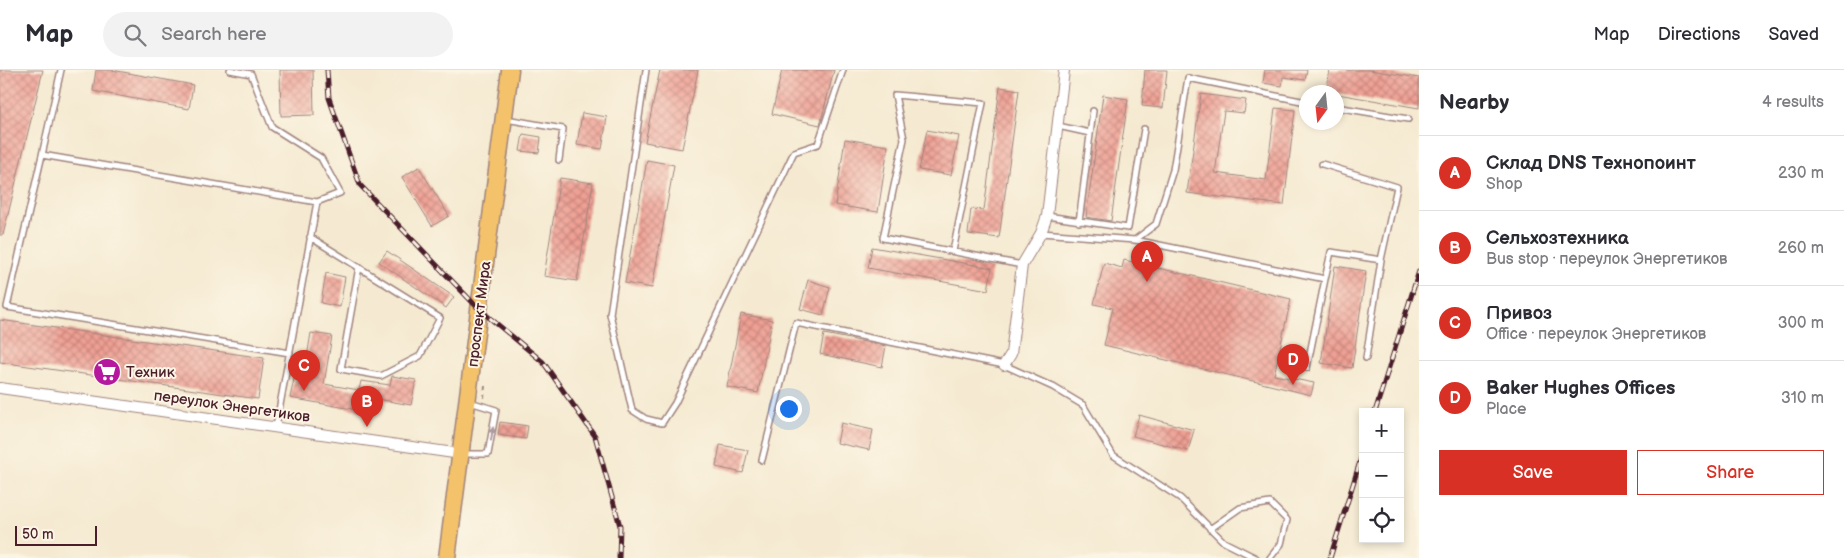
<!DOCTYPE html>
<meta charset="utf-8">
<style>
:root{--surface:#fff;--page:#f2f2f3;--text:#2b2b33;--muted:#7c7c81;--line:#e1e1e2;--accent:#d93025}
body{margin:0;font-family:"Balsamiq Sans",sans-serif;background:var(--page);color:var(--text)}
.controls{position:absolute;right:15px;bottom:15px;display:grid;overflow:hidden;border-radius:0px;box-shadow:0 2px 8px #0003}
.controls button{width:45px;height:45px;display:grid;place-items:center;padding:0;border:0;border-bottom:1px solid var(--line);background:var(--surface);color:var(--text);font:25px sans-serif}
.compass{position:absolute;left:1299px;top:15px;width:45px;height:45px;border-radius:50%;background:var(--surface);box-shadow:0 2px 8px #0003;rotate:195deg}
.scale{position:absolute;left:15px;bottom:12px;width:82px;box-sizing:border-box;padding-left:5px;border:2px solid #4a1f2b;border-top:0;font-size:14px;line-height:18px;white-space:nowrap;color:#4a1f2b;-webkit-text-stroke:4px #fcf5e5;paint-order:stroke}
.you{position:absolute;left:788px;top:338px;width:18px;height:18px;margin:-12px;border:4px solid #fff;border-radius:50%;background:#1a73e8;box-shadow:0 0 0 8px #1a73e833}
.badge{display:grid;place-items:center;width:32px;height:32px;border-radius:50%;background:var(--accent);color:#fff;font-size:16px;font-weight:700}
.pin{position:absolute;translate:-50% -41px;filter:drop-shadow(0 1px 2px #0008)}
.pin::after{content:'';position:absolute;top:26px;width:18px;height:15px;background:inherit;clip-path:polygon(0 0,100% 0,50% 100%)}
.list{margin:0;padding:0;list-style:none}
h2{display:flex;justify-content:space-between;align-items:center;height:65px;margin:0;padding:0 20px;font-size:21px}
h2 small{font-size:16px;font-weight:400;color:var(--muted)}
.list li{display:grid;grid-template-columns:32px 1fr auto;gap:15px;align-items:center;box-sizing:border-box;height:75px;padding:0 20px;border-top:1px solid var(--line)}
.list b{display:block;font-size:19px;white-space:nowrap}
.list p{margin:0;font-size:16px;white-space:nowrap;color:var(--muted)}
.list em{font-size:16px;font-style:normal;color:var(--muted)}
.actions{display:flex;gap:10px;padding:15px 20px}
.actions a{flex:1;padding:11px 0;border:1px solid var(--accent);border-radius:0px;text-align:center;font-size:18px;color:var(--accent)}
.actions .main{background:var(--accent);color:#fff}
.icon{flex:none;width:28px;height:28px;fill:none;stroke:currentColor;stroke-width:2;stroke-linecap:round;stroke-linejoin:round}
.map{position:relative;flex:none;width:1419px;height:488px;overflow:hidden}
header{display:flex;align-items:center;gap:30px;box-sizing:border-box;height:70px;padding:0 25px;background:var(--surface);border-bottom:1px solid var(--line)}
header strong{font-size:24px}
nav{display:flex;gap:28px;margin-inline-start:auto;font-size:18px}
.search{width:350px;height:45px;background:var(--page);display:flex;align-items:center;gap:12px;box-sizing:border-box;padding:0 18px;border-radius:28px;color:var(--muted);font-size:19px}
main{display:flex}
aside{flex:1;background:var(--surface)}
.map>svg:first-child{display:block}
.building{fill:url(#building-cross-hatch)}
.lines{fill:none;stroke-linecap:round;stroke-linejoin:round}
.service-casing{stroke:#a0847e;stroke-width:8}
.minor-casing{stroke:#a0847e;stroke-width:12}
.primary-casing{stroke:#a0847e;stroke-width:19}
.path{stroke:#a0847e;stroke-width:2;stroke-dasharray:4 4;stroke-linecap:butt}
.service{stroke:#fff;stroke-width:5}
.minor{stroke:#fff;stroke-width:10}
.primary{stroke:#f3c26a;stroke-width:16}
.rail-casing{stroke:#4a1f2b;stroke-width:5}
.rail{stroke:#fcf5e5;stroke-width:3;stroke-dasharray:9;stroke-linecap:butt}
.oneway{fill:#ae9aa0}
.labels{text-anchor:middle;stroke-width:4;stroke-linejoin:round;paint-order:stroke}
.street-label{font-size:15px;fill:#4a1f2b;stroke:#fcf5e5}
.poi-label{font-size:15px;fill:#4a1f2b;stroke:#fcf5e5;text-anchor:start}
</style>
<header>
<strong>Map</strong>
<div class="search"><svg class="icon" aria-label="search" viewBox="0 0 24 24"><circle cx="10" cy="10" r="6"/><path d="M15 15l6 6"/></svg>Search here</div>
<nav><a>Map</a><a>Directions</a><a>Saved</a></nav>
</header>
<main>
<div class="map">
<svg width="1419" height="488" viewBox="0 0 1419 488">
<defs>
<pattern id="building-cross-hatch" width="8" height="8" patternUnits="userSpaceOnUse" patternTransform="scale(1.25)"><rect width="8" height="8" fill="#efa094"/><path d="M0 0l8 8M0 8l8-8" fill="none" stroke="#c48279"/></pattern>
</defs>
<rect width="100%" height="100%" fill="#fcf5e5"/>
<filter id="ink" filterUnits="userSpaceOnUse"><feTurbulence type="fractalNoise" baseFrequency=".02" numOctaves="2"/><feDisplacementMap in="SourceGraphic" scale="10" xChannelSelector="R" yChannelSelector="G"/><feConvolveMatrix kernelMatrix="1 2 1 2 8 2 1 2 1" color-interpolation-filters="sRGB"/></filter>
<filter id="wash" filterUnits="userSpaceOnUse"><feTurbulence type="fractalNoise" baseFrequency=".0096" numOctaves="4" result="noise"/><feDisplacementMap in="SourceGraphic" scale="20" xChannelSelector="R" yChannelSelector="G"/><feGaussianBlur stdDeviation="1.12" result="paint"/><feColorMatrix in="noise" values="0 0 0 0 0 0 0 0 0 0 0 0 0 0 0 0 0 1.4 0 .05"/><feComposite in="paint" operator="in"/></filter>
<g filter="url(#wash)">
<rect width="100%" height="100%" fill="#f5ead1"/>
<g id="blocks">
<!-- building -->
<path class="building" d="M0,0H43L3,165H0Z
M96,0H112L193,15L189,39L93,21Z
M280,0H313L314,45L281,46Z
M660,0H698L682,79L645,72Z
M782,0H834L820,55L772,44Z
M1145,0H1167L1163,38L1142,36Z
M1265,0H1307L1305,10L1283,7L1282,16L1263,13Z
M1330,0H1370L1419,8V38L1326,22Z
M1000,17L1019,20L999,168L968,164L971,139L984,140Z
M1201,24L1246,30L1244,43L1224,41L1215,103L1266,110L1275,38L1295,40L1284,135L1187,123Z
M1103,25L1128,29L1111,151L1086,147Z
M582,43L607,47L602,79L577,75Z
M927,60L959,66L951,105L919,100Z
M523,64L541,67L539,83L520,81Z
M845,69L888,76L878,142L835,135Z
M647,90L674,95L652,218L625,213Z
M419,97L449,146L432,156L402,107Z
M560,108L593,113L577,211L544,206Z
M872,177L992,198L988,220L868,198Z
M387,181L454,227L446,238L379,192Z
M1124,190L1291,229L1274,305L1314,313L1311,325L1104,275L1113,238L1094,234L1104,193L1122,198Z
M1335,196L1366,201L1352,298L1321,293Z
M326,203L345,207L340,237L321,233Z
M808,210L830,217L823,245L800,239Z
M741,244L772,250L758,323L727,317Z
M0,250L264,288L258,329L0,292Z
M311,263L332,266L324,314L359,320L361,311L390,315L392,306L416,310L411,335L377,329L375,343L290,328L294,309L303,311Z
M824,264L886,276L882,297L820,284Z
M1139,345L1194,360L1188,381L1133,366Z
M500,352L528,356L526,369L498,365Z
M841,353L873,360L869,380L837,373Z
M720,375L748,380L743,403L716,397Z"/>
</g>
</g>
<g filter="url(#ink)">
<use href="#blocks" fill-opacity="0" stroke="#a0847e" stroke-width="1"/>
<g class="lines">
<!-- service casing -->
<g class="service-casing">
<path id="service" d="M61,0L42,85L317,132L340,123L321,88L272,57L251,4L230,0
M646,0L610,244L632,340L646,349L662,353L675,333L794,82L818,74L843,0
M1336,37L1408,49
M506,49L563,59L559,90
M1058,56L1090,63
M42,85L7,237L290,283
M1322,94L1397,117L1381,190
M1047,146L1128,158L1144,59
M1079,152L1093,41
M1041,163L1135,170L1325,209L1307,298
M310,167L440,248L420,286L381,306L341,299L359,197
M1135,170L1156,154L1173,100L1188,8L1306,32
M953,181L983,33L895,25L904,69L883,168L1022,195
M1325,209L1331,182L1381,190L1366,288
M276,357L317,132
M464,384H488L496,340L470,332
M762,390L796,253L1004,295L1053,317L1083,335L1113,385L1180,428L1224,472L1256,488
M1210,459L1240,438L1270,433L1287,450L1281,474L1270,488"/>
</g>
<!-- minor casing -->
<g class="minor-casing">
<path id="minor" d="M1004,295L1011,284L1022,195L1041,163L1047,146L1064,0
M0,318L461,384"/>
</g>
<!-- primary casing -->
<g class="primary-casing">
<path id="primary" d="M447,488L510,0"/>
</g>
<!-- path -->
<path class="path" d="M484,328L485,315"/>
<!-- service -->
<use href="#service" class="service"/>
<!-- minor -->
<use href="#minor" class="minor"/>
<!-- primary -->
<use href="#primary" class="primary"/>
<!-- rail casing -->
<g class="rail-casing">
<path id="rail" d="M327,0L329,28L360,115L479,239L543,292L595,366L620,456L619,488
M1375,342L1419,201
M1330,488L1363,382"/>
</g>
<!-- rail -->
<use href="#rail" class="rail"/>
</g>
<!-- one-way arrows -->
<defs><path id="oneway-solid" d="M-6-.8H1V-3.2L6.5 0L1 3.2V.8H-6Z" transform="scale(1.25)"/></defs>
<use class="oneway" href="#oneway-solid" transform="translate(492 364) rotate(-81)"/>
</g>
<!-- icons -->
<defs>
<g id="supermarket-disc" transform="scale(1.4375)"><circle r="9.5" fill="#b5179e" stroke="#fcf5e5"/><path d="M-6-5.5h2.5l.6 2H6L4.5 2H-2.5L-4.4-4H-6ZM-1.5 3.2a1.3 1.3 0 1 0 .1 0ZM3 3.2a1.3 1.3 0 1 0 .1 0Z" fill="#fff"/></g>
</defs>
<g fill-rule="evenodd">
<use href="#supermarket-disc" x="107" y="302"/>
</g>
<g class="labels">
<!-- street labels -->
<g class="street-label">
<text transform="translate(479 244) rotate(-83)" y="5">проспект Мира</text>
<text transform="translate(232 336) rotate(8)" y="5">переулок Энергетиков</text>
</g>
<!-- poi labels -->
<g class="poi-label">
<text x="126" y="307">Техник</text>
</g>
</g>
</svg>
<div class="controls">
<button>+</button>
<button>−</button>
<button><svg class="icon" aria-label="locate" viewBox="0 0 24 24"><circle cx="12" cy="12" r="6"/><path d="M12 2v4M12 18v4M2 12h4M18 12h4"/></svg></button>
</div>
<svg class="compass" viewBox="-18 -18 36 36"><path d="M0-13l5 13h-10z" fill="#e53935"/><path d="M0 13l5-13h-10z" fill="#7c7c81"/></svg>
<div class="scale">50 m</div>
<div class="you"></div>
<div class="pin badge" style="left:1147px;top:212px">A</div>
<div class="pin badge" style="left:367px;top:357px">B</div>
<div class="pin badge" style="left:304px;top:321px">C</div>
<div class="pin badge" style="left:1293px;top:315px">D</div>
</div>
<aside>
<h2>Nearby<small>4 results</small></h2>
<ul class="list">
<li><span class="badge">A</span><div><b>Склад DNS Технопоинт</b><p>Shop</p></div><em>230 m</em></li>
<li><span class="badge">B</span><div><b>Сельхозтехника</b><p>Bus stop · переулок Энергетиков</p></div><em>260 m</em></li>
<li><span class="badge">C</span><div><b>Привоз</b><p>Office · переулок Энергетиков</p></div><em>300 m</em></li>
<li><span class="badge">D</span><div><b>Baker Hughes Offices</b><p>Place</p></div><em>310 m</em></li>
</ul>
<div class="actions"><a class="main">Save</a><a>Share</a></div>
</aside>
</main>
